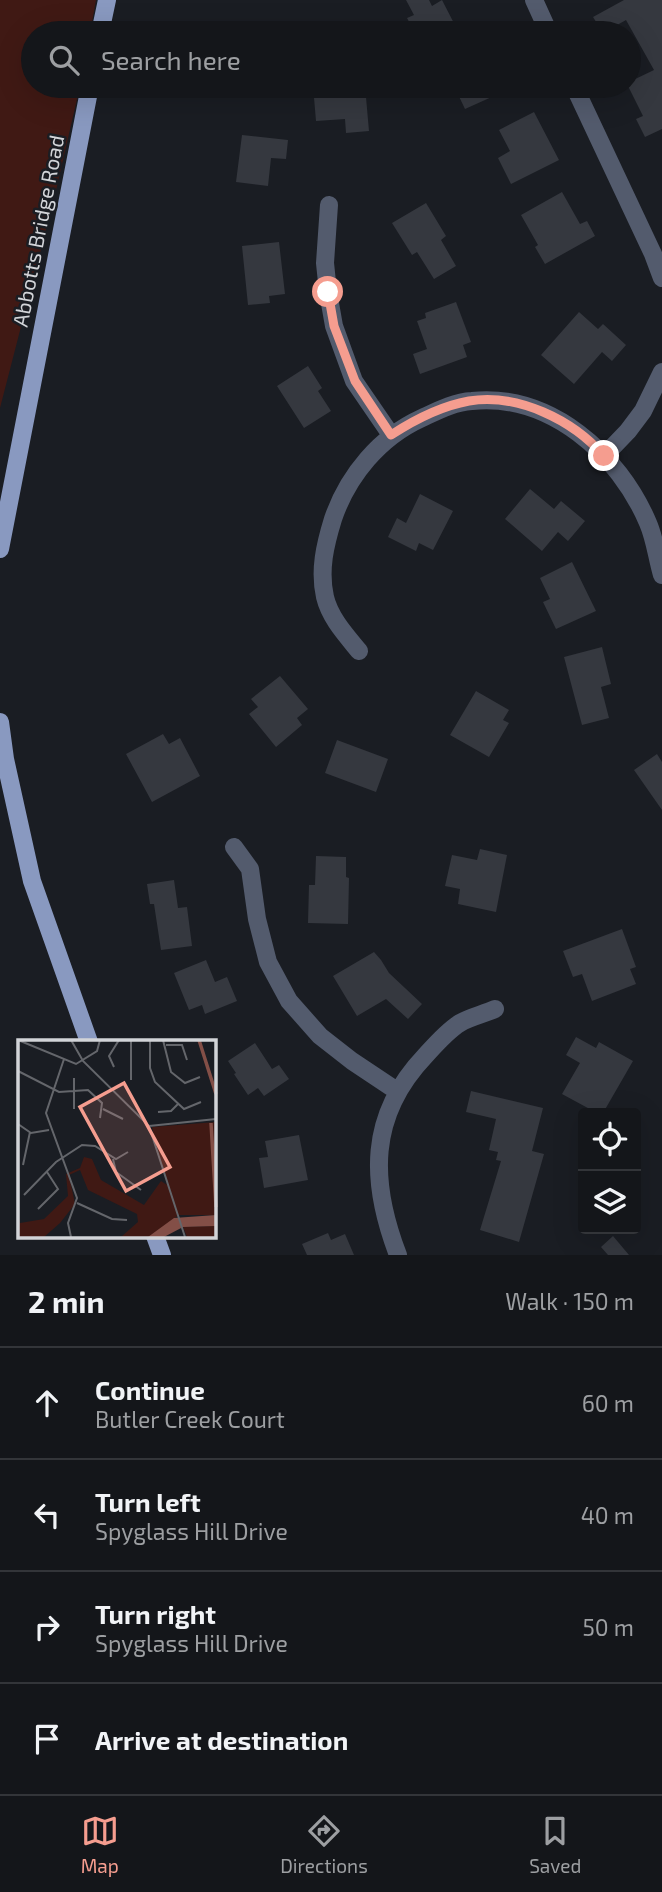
<!DOCTYPE html>
<meta charset="utf-8">
<style>
:root{--surface:#14161a;--page:#1d1f23;--text:#f1f3f6;--muted:#9d9fa2;--line:#333539;--accent:#f59d8f}
body{margin:0;font-family:"Exo 2",sans-serif;background:var(--page);color:var(--text)}
.controls{position:absolute;right:21px;bottom:21px;display:grid;overflow:hidden;border-radius:7px;box-shadow:0 7px 28px #0002}
.controls button{width:63px;height:63px;display:grid;place-items:center;padding:0;border:0;border-bottom:2px solid var(--line);background:var(--surface);color:var(--text);font:35px sans-serif}
.stop{position:absolute;width:21px;height:21px;margin:-16px;border:5px solid #f59d8f;border-radius:50%;background:#fff}
.stop.end{background:#f59d8f;border-color:#fff;box-shadow:0 2px 7px #0008}
.list{margin:0;padding:0;list-style:none}
h2{display:flex;justify-content:space-between;align-items:center;height:91px;margin:0;padding:0 28px;font-size:30px}
h2 small{font-size:23px;font-weight:400;color:var(--muted)}
.list li{display:grid;grid-template-columns:46px 1fr auto;gap:21px;align-items:center;box-sizing:border-box;height:112px;padding:0 28px;border-top:2px solid var(--line)}
.list b{display:block;font-size:26px;white-space:nowrap}
.list p{margin:0;font-size:23px;white-space:nowrap;color:var(--muted)}
.list em{font-size:23px;font-style:normal;color:var(--muted)}
.icon{flex:none;width:38px;height:38px;fill:none;stroke:currentColor;stroke-width:2;stroke-linecap:round;stroke-linejoin:round}
.map{position:relative;flex:none;width:662px;height:1255px;overflow:hidden}
.search{position:absolute;background:var(--surface);box-shadow:0 7px 28px #0002;left:21px;right:21px;top:21px;height:77px;display:flex;align-items:center;gap:18px;box-sizing:border-box;padding:0 24px;border-radius:38px;color:var(--muted);font-size:26px}
.sheet{height:539px;background:var(--surface)}
nav{display:flex;justify-content:space-around;align-items:center;box-sizing:border-box;height:98px;border-top:2px solid var(--line);background:var(--surface);font-size:19px;color:var(--muted)}
nav a{display:grid;justify-items:center;gap:4px}
nav .on{color:var(--accent)}
.map>svg:first-child{display:block}
.green{fill:#401914}
.building{fill:#35383f}
.lines{fill:none;stroke-linecap:round;stroke-linejoin:round}
.minor{stroke:#535b6d;stroke-width:18}
.major{stroke:#8999c0;stroke-width:18}
.route{stroke:#f59d8f;stroke-width:9}
.labels{text-anchor:middle;stroke-width:5;stroke-linejoin:round;paint-order:stroke}
.street-label{font-size:21px;fill:#d2d4d8;stroke:#1a1d23}
.inset-river{fill:none;stroke:#834f47;stroke-width:3.5}
.inset-road{fill:none;stroke:#64666b;stroke-width:2}
.view{fill:#f59d8f;fill-opacity:0.15;stroke:#f59d8f;stroke-width:3.5}
.inset-edge{fill:none;stroke:#d2d4d8;stroke-width:3.5}
</style>
<div class="map">
<svg width="662" height="1255" viewBox="0 0 662 1255">
<rect width="100%" height="100%" fill="#1a1d23"/>
<!-- green -->
<path class="green" d="M0,0H96L90,33H33V86H80L54,199L0,408Z"/>
<!-- building -->
<path class="building" d="M406,0H429L432,6L442,0L459,33H415L407,18L414,15Z
M624,0H662V129L645,137L636,119L643,116L628,86L629,82L654,70L626,20L603,33L593,17Z
M313,86H365L369,131L346,133L345,119L316,121Z
M454,86H516L465,109Z
M534,112L559,160L511,184L498,158L510,151L499,130Z
M242,135L288,140L286,159L271,158L268,186L236,182Z
M562,192L580,224L587,221L595,236L545,264L535,247L538,245L521,215Z
M426,203L446,236L441,240L456,266L434,279L417,252L412,255L392,223Z
M279,242L285,294L269,296L270,303L248,305L242,246Z
M456,302L471,342L463,345L467,357L420,374L413,354L427,349L417,321L426,318L425,313Z
M579,312L598,329L603,324L626,345L612,361L602,352L574,384L541,355Z
M308,366L322,388L318,391L331,411L304,428L277,386Z
M530,489L554,509L561,501L585,521L568,541L558,532L542,551L505,519Z
M420,494L453,511L433,550L419,543L416,551L388,537L397,518L406,523Z
M572,562L596,611L556,629L543,602L550,599L540,578Z
M602,647L611,684L601,687L609,718L582,725L564,657Z
M280,676L308,709L297,718L302,725L276,747L249,714L258,707L251,699Z
M476,691L509,710L503,720L509,723L489,757L450,735Z
M163,734L169,744L180,738L200,776L152,802L126,754Z
M337,740L388,759L376,792L325,773Z
M657,754L662,762V810L634,770Z
M480,849L507,855L496,912L458,904L460,889L445,886L452,855L477,860Z
M316,856L346,857V877L349,878L348,924L308,923L309,885H315Z
M174,880L178,908L187,907L192,946L161,950L154,904H150L147,884Z
M622,929L636,967L630,969L636,984L592,1001L582,974L573,977L563,951Z
M374,952L381,960L389,973L422,1004L408,1019L386,999L357,1016L333,976Z
M206,960L215,982L227,977L237,1001L205,1014L202,1005L189,1010L174,973Z
M576,1037L596,1048L599,1042L633,1061L603,1113H597L562,1094L580,1063L566,1055Z
M255,1043L272,1069L279,1065L289,1079L264,1096L258,1088L248,1095L234,1074L236,1073L228,1061Z
M471,1091L543,1108L532,1151L544,1154L519,1242L480,1230L501,1161L496,1160L498,1152L489,1150L496,1119L466,1112Z
M299,1135L308,1180L264,1188L259,1158L268,1157L265,1141Z
M328,1233L331,1240L345,1234L354,1255H307L302,1244Z
M613,1236L629,1255H608L601,1247Z"/>
<g class="lines">
<!-- minor -->
<path class="minor" d="M534,0L549,33
M574,86L653,254L662,278
M329,205L325,263L328,292L334,326L354,381L391,435
M604,456L628,431L643,411L662,372
M359,651C346,635 330,618 325,597C319,570 325,545 333,519C348,475 380,437 422,418C437,411 454,402 472,401C550,393 619,454 648,523C655,539 657,558 662,575
M234,847L250,869L257,919L268,962L289,1001L320,1036L352,1061L397,1091
M398,1255C370,1182 368,1116 425,1056C435,1045 447,1031 460,1023C470,1017 484,1014 495,1009"/>
<!-- major -->
<path class="major" d="M100,33L107,0
M0,549L90,86
M0,722L5,759L32,881L89,1042
M155,1236L162,1255"/>
</g>
<g class="lines">
<!-- route -->
<path class="route" d="M328,292L334,326L355,381L391,435C414,420 441,406 469,401C518,393 573,420 604,456"/>
</g>
<g class="labels">
<!-- street labels -->
<g class="street-label">
<text transform="translate(39 231) rotate(-79)" y="7">Abbotts Bridge Road</text>
</g>
</g>
<!-- overview -->
<g transform="translate(18 1040)">
<rect width="198" height="198" fill="#1a1d23"/>
<path d="M198,82V175H161L131,197H103L120,182L119,174L70,150L62,130L51,135L57,164L42,183L26,197H0V172L2,183L26,179L50,156L48,134L62,128L66,117L74,119L83,140L126,165L143,141L149,145L134,87ZM198,186V197H169L165,187Z" fill="#401914"/>
<path d="M198,175V186L165,187L146,197H130L156,178Z" fill="#834f47"/>
<path class="inset-river" d="M181,0L198,54M193,83L198,167"/>
<path class="inset-road" d="M0,0L58,24L79,11L82,0M53,0L65,21L131,86L167,197M132,0V28L137,42L166,69L183,62M145,0L153,32L167,43L182,37M148,5H164L169,20M46,19L28,73L59,158L50,183L53,197M96,27L91,16L101,0M0,31L41,52L70,50L84,63L82,78M56,38V69M113,40V0M85,69L105,79M140,72L153,71L160,64M0,84L13,93L31,90M131,86L198,79M95,119L98,132L123,150M5,125L12,92M6,155L38,122L64,105L77,106L98,119L110,112M59,163L94,179L109,180M20,169L40,149L29,132"/>
<path class="view" d="M106,43L152,127L108,151L62,67Z"/>
<rect width="198" height="198" class="inset-edge"/>
</g>
</svg>
<div class="controls">
<button><svg class="icon" aria-label="locate" viewBox="0 0 24 24"><circle cx="12" cy="12" r="6"/><path d="M12 2v4M12 18v4M2 12h4M18 12h4"/></svg></button>
<button><svg class="icon" aria-label="layers" viewBox="0 0 24 24"><path d="M12 4l9 5-9 5-9-5zM3 14l9 5 9-5"/></svg></button>
</div>
<div class="stop" style="left:328px;top:292px"></div>
<div class="stop end" style="left:604px;top:456px"></div>
<div class="search"><svg class="icon" aria-label="search" viewBox="0 0 24 24"><circle cx="10" cy="10" r="6"/><path d="M15 15l6 6"/></svg>Search here</div>
</div>
<section class="sheet">
<h2>2 min<small>Walk · 150 m</small></h2>
<ul class="list">
<li><svg class="icon" aria-label="ahead" viewBox="0 0 24 24"><path d="M12 20V5M6 11l6-6 6 6"/></svg><div><b>Continue</b><p>Butler Creek Court</p></div><em>60 m</em></li>
<li><svg class="icon" aria-label="left" viewBox="0 0 24 24"><path d="M17 20v-9H6M10 6l-5 5 5 5"/></svg><div><b>Turn left</b><p>Spyglass Hill Drive</p></div><em>40 m</em></li>
<li><svg class="icon" aria-label="right" viewBox="0 0 24 24"><path d="M7 20v-9h11M14 6l5 5-5 5"/></svg><div><b>Turn right</b><p>Spyglass Hill Drive</p></div><em>50 m</em></li>
<li><svg class="icon" aria-label="arrive" viewBox="0 0 24 24"><path d="M6 21V4h12l-3 4 3 4H6"/></svg><div><b>Arrive at destination</b></div></li>
</ul>
</section>
<nav>
<a class="on"><svg class="icon" aria-label="map" viewBox="0 0 24 24"><path d="M3 6l6-2 6 2 6-2v14l-6 2-6-2-6 2zM9 4v14M15 6v14"/></svg>Map</a>
<a><svg class="icon" aria-label="directions" viewBox="0 0 24 24"><path d="M12 3l9 9-9 9-9-9zM9 14v-3h6M13 9l2 2-2 2"/></svg>Directions</a>
<a><svg class="icon" aria-label="saved" viewBox="0 0 24 24"><path d="M7 4h10v16l-5-4-5 4z"/></svg>Saved</a>
</nav>
